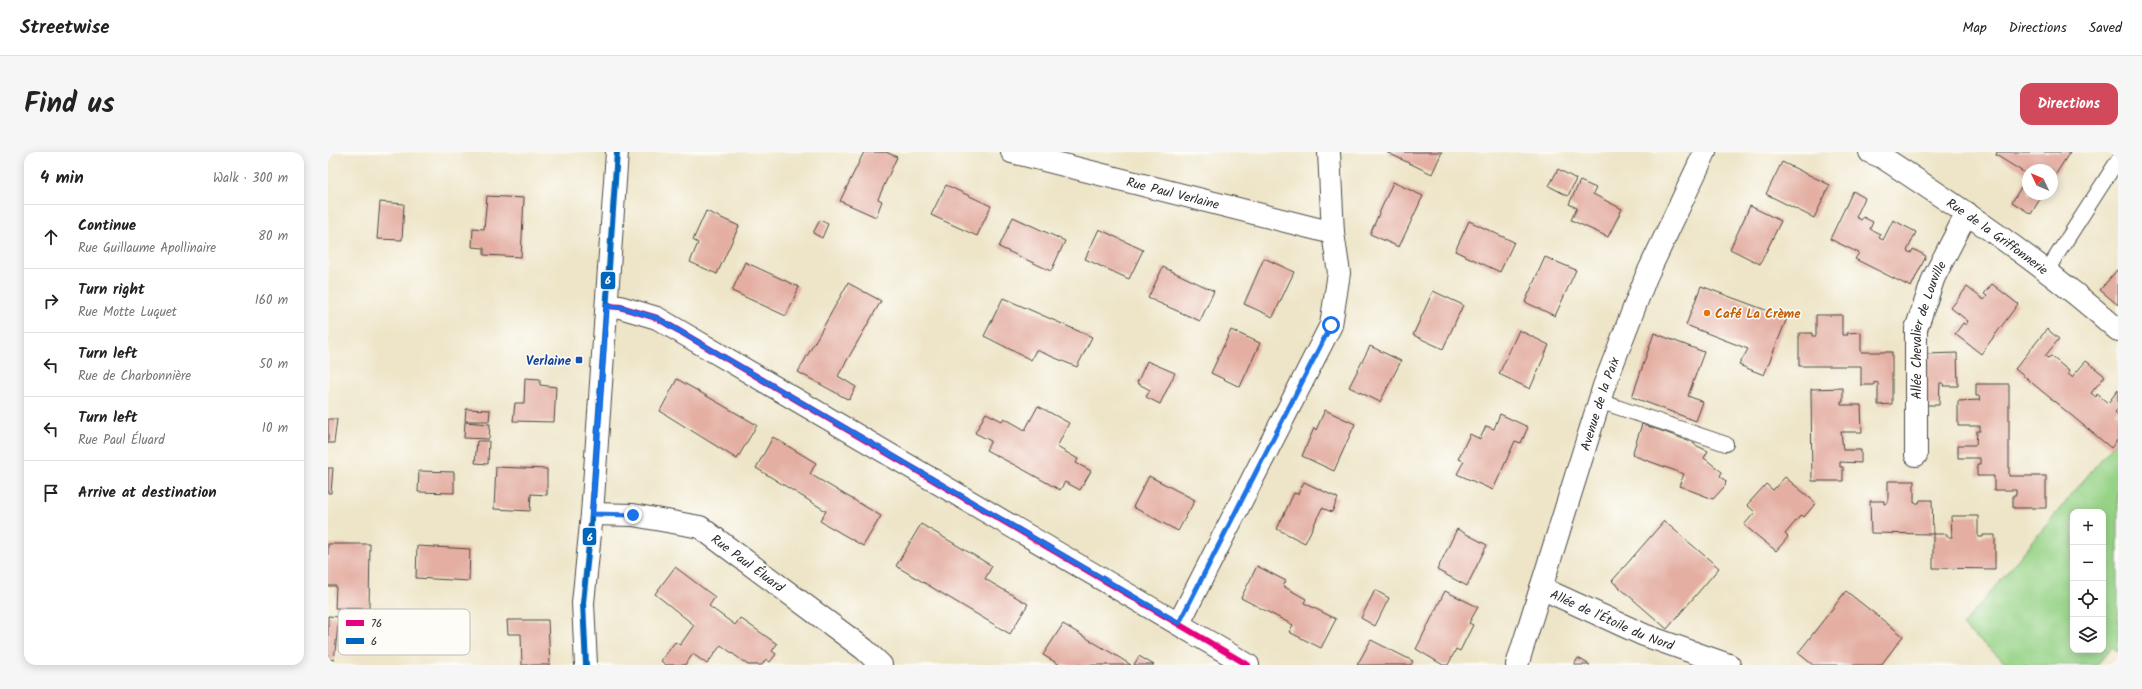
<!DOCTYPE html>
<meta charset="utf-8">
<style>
:root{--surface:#fff;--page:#f6f6f6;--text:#222;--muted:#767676;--line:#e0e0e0;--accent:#d1495b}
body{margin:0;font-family:Kalam,sans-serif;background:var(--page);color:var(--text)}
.controls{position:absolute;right:12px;bottom:12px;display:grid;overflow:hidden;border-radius:8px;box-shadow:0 2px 10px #0003}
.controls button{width:36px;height:36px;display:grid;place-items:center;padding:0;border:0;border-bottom:1px solid var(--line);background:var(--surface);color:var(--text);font:20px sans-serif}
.compass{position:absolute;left:1694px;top:12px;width:36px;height:36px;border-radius:50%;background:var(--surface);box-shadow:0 2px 10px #0003;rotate:314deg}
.stop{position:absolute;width:12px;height:12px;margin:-9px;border:3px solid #1a73e8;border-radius:50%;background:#fff}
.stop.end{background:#1a73e8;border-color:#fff;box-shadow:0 1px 4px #0008}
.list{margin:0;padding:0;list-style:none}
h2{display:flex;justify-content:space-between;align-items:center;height:52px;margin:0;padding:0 16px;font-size:17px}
h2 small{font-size:13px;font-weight:400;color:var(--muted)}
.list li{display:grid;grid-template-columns:26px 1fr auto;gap:12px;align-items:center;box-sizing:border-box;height:64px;padding:0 16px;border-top:1px solid var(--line)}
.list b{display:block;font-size:15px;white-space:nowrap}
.list p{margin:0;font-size:13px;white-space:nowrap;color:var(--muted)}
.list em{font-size:13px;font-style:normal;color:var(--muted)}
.icon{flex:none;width:22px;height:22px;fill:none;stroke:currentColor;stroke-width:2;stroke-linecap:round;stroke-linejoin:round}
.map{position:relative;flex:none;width:1790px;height:513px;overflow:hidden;border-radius:12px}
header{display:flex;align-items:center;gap:24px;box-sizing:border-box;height:56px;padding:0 20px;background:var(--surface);border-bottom:1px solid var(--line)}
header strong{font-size:19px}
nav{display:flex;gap:22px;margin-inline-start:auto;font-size:14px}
.intro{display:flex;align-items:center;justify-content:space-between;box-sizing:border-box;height:96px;padding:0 24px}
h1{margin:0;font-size:28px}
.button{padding:10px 18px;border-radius:12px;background:var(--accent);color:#fff;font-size:14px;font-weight:700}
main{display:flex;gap:24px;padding:0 24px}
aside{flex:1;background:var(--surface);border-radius:12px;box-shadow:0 2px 10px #0003}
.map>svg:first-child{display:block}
.green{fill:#96d387;stroke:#607f59;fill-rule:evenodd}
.building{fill:#e4aea2}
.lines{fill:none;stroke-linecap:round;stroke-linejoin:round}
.lane-casing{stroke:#484743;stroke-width:16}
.street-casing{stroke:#484743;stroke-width:24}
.secondary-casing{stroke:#484743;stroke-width:24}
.lane{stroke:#fff;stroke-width:14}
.street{stroke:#fff;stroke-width:22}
.secondary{stroke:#fff;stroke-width:22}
.bus-1-casing{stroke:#fdfcf7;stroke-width:9}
.bus-2-casing{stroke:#fdfcf7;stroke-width:9}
.bus-1{stroke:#e5007d;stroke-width:6}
.bus-2{stroke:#0065bd;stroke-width:6}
.route{stroke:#1a73e8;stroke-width:5}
.food-dot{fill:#e8710a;stroke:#fdfcf7;stroke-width:1.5}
.transit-dot{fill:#1a4fb4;stroke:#fdfcf7;stroke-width:1.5}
.labels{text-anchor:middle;stroke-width:3;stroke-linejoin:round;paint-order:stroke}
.street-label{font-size:13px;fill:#2b2b2b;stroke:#fdfcf7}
.food-label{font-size:13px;font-weight:bold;fill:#c56008;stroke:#fdfcf7;text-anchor:start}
.transit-label{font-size:13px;font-weight:bold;fill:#164399;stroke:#fdfcf7;text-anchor:end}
.key{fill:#fdfcf7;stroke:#bebdba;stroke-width:1}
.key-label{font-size:11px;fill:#2b2b2b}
.line-badge{stroke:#fdfcf7;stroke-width:1.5}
.badge-label{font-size:11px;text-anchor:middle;font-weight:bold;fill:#fff}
</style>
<header>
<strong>Streetwise</strong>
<nav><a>Map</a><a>Directions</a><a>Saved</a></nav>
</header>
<div class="intro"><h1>Find us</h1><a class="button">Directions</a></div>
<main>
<aside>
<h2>4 min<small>Walk · 300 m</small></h2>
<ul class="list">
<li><svg class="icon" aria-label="ahead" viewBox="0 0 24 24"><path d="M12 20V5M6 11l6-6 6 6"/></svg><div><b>Continue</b><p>Rue Guillaume Apollinaire</p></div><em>80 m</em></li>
<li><svg class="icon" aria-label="right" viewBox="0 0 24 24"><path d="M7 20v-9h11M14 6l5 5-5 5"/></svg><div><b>Turn right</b><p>Rue Motte Luquet</p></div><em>160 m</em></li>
<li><svg class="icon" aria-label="left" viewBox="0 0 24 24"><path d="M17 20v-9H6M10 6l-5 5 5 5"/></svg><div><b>Turn left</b><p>Rue de Charbonnière</p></div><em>50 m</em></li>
<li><svg class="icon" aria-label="left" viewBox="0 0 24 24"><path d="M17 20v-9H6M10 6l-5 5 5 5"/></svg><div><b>Turn left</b><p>Rue Paul Éluard</p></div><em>10 m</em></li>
<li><svg class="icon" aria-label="arrive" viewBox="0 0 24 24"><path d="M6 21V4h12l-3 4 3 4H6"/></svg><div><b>Arrive at destination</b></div></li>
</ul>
</aside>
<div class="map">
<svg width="1790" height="513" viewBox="0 0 1790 513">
<rect width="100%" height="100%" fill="#fdfcf7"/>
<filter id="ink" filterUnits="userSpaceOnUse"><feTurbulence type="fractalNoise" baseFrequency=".025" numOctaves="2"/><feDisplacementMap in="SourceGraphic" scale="8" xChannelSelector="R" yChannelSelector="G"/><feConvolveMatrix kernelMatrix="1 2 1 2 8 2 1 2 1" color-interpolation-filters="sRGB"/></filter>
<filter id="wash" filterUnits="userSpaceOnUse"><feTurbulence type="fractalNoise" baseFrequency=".012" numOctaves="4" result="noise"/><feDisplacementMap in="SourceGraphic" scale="16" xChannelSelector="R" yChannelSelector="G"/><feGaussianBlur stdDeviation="0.9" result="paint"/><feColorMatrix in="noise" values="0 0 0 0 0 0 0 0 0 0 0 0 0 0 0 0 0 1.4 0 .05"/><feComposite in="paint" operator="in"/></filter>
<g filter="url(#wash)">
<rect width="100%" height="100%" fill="#eee5c8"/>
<!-- green -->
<path class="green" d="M1790,287V500L1784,495L1769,513H1681L1634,474ZM1745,360H1775V498H1745Z"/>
<g id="blocks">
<!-- building -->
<path class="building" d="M536,0H558L569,5L550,47L554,49L548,65L512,49Z
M1058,0H1114L1104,22Z
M1669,0H1742L1724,28V18H1700V23L1668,3Z
M1454,10L1502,33L1486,66L1438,42Z
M1230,17L1248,27L1240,44L1221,34Z
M1700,24V42H1715L1703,62L1684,50Z
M1252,29L1268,36L1265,42L1294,57L1280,85L1243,68L1249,56L1241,52Z
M1065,30L1095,44L1071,95L1042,82Z
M618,33L663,54L649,84L603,63Z
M1525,39L1537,46L1528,65L1533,68L1535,65L1545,70L1542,77L1552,82L1551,86L1555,88L1565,68L1588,80L1579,99L1583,101L1585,97L1598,104L1583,135L1527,107L1531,101L1502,87Z
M159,44L196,46L193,105L156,103V96L144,95L145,76L156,77Z
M52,50L76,52L74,88L49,87Z
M1422,54L1453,69L1432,112L1402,97Z
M378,59L411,74L389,122L362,110L370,91L365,88Z
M685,65L737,89L723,119L671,95Z
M492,68L500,72L494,86L485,81Z
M1141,69L1186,90L1172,120L1127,99Z
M771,77L815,98L801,127L757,107Z
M1217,105L1248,118L1227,164L1197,150Z
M936,106L966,120L945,165L916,152Z
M417,110L471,135L458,164L404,139Z
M835,115L886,139L872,169L820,146Z
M1789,118L1790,119V153L1772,138Z
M520,131L553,149L510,224L528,235L521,248L470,220Z
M1664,132L1690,152L1653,202L1627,182L1635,171L1638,173L1640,169L1623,156L1639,135L1656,148L1659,144L1656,142Z
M1373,134L1459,166L1436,223L1411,213L1420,197L1358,173Z
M1105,139L1135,153L1115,197L1085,183Z
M675,146L764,185L749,215L708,198L703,208L656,184Z
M1488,163H1514V183H1520L1519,181L1533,180V200H1564V252L1550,253V231L1546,230V233H1533V214H1471V181H1484V184H1488Z
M1719,177L1731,187L1717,204L1720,206L1723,204L1741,219L1740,222L1744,225L1758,209L1777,224L1763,241L1768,245L1769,242L1780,251L1790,238V257L1787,260L1790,263V287L1783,296L1687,217Z
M903,178L932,191L912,235L883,221Z
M1191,178L1221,193L1202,237L1171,222Z
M1326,181L1376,200L1360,244L1375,250L1368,269L1304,245Z
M1042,194L1073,209L1052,250L1021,235Z
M1629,201L1630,234H1615L1616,231H1612L1611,253H1599L1598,202Z
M819,209L847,221L832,252L818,245L822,238L809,231Z
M197,226L212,227V233L228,235L226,270L185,269L187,251H196Z
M349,227L429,273L409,307L332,259Z
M1648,232H1681V324H1718V356H1685V343H1688V338H1666V324H1649V312H1652V306H1630V293H1648L1649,279H1652V274H1630V249L1652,248L1651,244H1648Z
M1515,236V250H1513V253H1533L1534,280H1513L1515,298H1533V311L1512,310V315H1515V329H1484L1483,237Z
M710,254L741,271L729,295L750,307L748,311L763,319L752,338L737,330L732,338L696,318L658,298L663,289L647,281L658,261L674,269L676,266L697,278Z
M138,257L162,258L161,269H137Z
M997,258L1027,272L1006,319L974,304L986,276L988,278Z
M1172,262L1200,275L1193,291L1187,289L1165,338L1129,322L1136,309L1130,307L1142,282L1152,287L1158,274L1166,277Z
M0,267H9L6,291H0Z
M137,270L162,272L161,287L136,286Z
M1314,272L1367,291V293L1380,299L1376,306L1394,320L1392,324L1398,329L1397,334L1385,347L1351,334L1356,322L1304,303Z
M445,285L488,311L482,322L553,364L535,394L492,369L498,359L428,316Z
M149,289H161L160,312L147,311Z
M168,315L219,317V343L203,342L202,359L166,357Z
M0,316H5L3,341H0Z
M91,319L126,320V341L90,340Z
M821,324L867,348L850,379L805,355Z
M1457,325L1488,351L1476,365L1473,363L1457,382L1460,385L1448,399L1416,373L1427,360L1419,353L1438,332L1445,338Z
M1560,329H1586V351H1591L1592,348H1604L1605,382L1543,381L1542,349H1556V352L1560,351Z
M976,330L1010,346L1004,360L994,356L977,391L949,377L966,341L970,342Z
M1623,364H1650V385H1655V383H1667V417L1605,416V382H1619V385H1624Z
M1336,369L1391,416L1339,477L1284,429Z
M593,372L664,414L657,427L700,452L682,482L568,414Z
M1129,377L1159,393L1139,434L1109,418Z
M0,392H42L41,457L7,456L8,434H0Z
M89,394L142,397L141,429L88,426Z
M929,414L958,429L955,434L978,447L976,451L1008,467L993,496L961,480L965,473L913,446Z
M347,415L387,445L381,454L407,473L412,466L449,492L444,499L448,502L442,510L438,507L434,513H420L393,493L379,512L365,502L357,513H338L333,509L347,490L352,493L366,473L327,442Z
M1047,438L1061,446L1047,474L1033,466Z
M1117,439L1150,455L1141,471L1145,473L1132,499L1128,497L1120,513H1115L1088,497Z
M1518,439L1575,484L1553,513H1485L1470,501Z
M0,464L11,465L6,508L0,507Z
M179,468H220L222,513H194L193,482H180Z
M735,472L792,506L803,513H732L715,503Z
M1043,488L1085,509L1083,513H1029Z
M811,504L826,513H806Z
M1250,506L1262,513H1246Z"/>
</g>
</g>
<g filter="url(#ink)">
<use href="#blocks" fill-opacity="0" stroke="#484743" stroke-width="1"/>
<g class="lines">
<!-- lane casing -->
<g class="lane-casing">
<path id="lane" d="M1718,120L1790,8
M1271,249L1398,292"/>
</g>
<!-- street casing -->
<g class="street-casing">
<g id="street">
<path id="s1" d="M684,0L1005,81"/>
<path id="s2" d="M1542,0L1554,5C1635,58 1717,113 1790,178"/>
<path d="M279,154L292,155L329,166L920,513"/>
<path id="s3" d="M1588,303V177L1606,125L1639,61"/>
<path id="s4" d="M264,362L305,363L372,375L536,497L553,513"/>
<path id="s5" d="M1213,436L1316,483L1401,513"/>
<path d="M851,471L1003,173L1011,121L1005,81L1001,0"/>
</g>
</g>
<!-- secondary casing -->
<g class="secondary-casing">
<g id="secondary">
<path d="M258,513L255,451L264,362L289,0"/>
<path id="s6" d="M1189,513L1276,234L1318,125L1377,0"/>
</g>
</g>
<!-- lane -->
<use href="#lane" class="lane"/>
<!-- street -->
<use href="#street" class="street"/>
<!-- secondary -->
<use href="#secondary" class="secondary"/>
<!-- bus-1 casing -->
<g class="bus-1-casing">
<path id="bus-1" d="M279,154L292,155L329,166L920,513"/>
</g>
<!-- bus-2 casing -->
<g class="bus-2-casing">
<path id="bus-2" d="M258,513L255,451L264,362L289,0"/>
</g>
<!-- bus-1 -->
<use href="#bus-1" class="bus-1"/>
<!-- bus-2 -->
<use href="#bus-2" class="bus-2"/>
</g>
</g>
<g class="lines" filter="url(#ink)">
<!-- route -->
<path class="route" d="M305,363L264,362L279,154L292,155L329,166L851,471L1003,173"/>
</g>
<!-- markers -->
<circle class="food-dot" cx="1379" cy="161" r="4"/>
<rect class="transit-dot" x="247" y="204" width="8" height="8" rx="2"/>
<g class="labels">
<!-- street labels -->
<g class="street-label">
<text dy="5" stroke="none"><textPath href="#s1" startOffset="166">Rue Paul Verlaine</textPath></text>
<text dy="5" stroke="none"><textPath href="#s2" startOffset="153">Rue de la Griffonnerie</textPath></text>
<text dy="5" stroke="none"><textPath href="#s3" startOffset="127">Allée Chevalier de Louville</textPath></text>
<text dy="5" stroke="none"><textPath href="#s6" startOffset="274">Avenue de la Paix</textPath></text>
<text dy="5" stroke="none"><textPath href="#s4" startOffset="169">Rue Paul Éluard</textPath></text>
<text dy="5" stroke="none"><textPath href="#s5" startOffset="78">Allée de l'Étoile du Nord</textPath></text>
</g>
<!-- food labels -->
<g class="food-label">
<text x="1387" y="166">Café La Crème</text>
</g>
<!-- transit labels -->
<g class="transit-label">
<text x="243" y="213">Verlaine</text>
</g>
</g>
<!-- legend -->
<rect x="10" y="457" width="132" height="46" rx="6" class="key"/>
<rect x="18" y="468" width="18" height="6" fill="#e5007d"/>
<rect x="18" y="486" width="18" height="6" fill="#0065bd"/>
<g class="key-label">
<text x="43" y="475">76</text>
<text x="43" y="493">6</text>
</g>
<g class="line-badge">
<rect x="272" y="119" width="16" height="19" rx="4" fill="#0065bd"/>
<rect x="254" y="375" width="15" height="19" rx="4" fill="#0065bd"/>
</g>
<g class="badge-label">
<text x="280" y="132">6</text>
<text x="262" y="389">6</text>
</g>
</svg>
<div class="controls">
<button>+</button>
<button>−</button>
<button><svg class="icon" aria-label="locate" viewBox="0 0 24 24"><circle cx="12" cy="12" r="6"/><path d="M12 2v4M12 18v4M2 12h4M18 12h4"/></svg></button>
<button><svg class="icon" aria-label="layers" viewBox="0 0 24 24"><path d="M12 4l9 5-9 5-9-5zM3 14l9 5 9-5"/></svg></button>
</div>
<svg class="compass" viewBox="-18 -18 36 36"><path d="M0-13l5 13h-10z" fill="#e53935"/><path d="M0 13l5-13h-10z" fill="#767676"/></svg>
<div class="stop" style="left:1003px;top:173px"></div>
<div class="stop end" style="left:305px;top:363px"></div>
</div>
</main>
